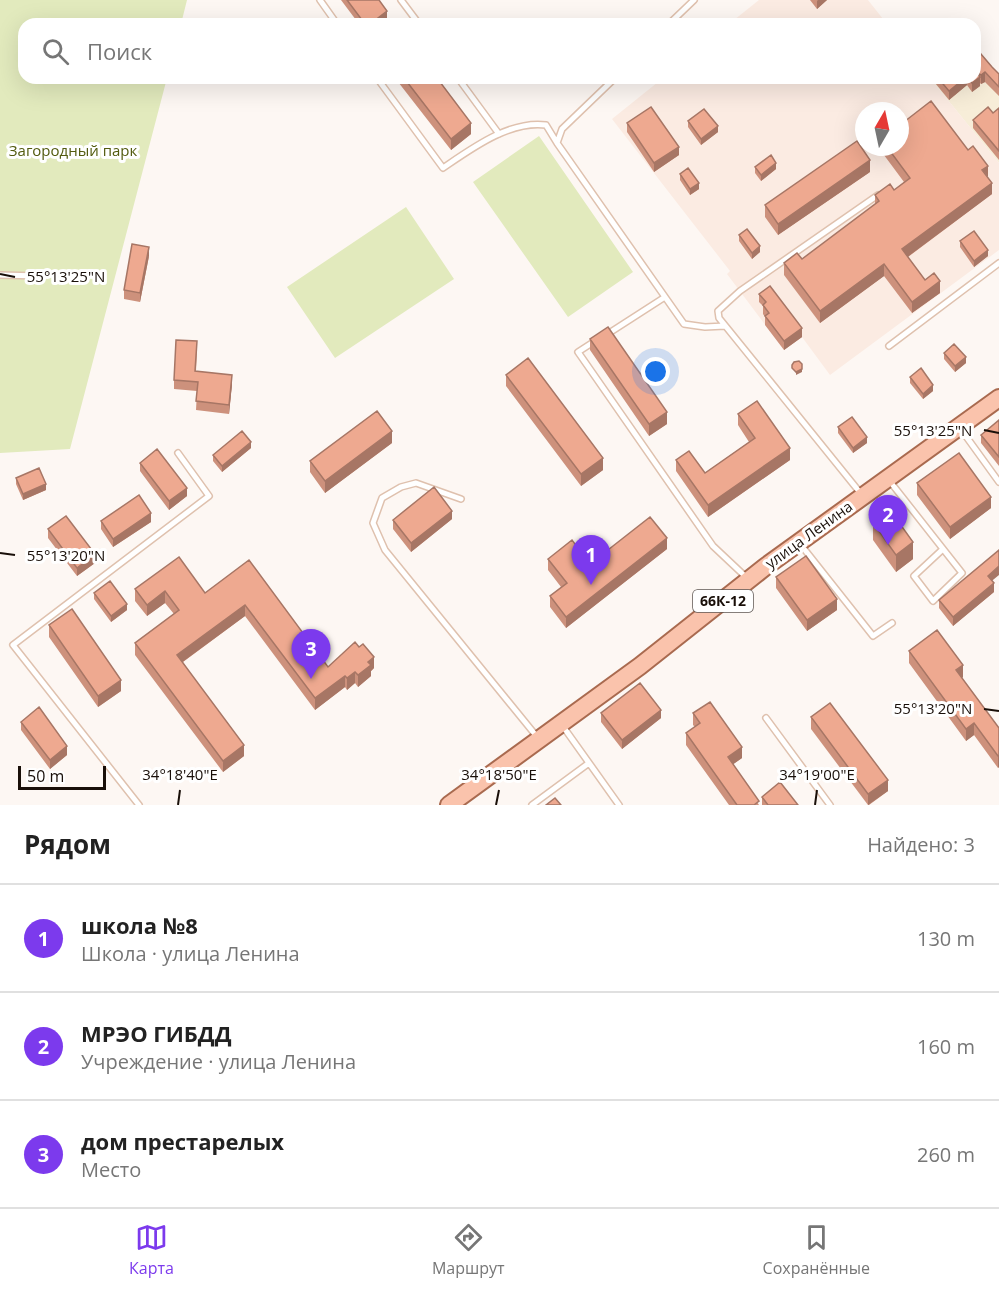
<!DOCTYPE html>
<html lang="ru">
<meta charset="utf-8">
<style>
:root{--surface:#fff;--page:#f6f6f6;--text:#222;--muted:#767676;--line:#e0e0e0;--accent:#7c3aed}
body{margin:0;font-family:"Open Sans",sans-serif;background:var(--page);color:var(--text)}
.compass{position:absolute;left:855px;top:102px;width:54px;height:54px;border-radius:50%;background:var(--surface);box-shadow:0 6px 24px #0002;rotate:9deg}
.scale{position:absolute;left:18px;bottom:15px;width:88px;box-sizing:border-box;padding-left:6px;border:3px solid #190f09;border-top:0;font-size:16px;line-height:21px;white-space:nowrap;color:#190f09;-webkit-text-stroke:4px #fff;paint-order:stroke}
.you{position:absolute;left:656px;top:372px;width:21px;height:21px;margin:-15px;border:4px solid #fff;border-radius:50%;background:#1a73e8;box-shadow:0 0 0 9px #1a73e833}
.badge{display:grid;place-items:center;width:39px;height:39px;border-radius:50%;background:var(--accent);color:#fff;font-size:20px;font-weight:700}
.pin{position:absolute;translate:-50% -50px;filter:drop-shadow(0 2px 3px #0008)}
.pin::after{content:'';position:absolute;top:32px;width:21px;height:18px;background:inherit;clip-path:polygon(0 0,100% 0,50% 100%)}
.list{margin:0;padding:0;list-style:none}
h2{display:flex;justify-content:space-between;align-items:center;height:78px;margin:0;padding:0 24px;font-size:26px}
h2 small{font-size:20px;font-weight:400;color:var(--muted)}
.list li{display:grid;grid-template-columns:39px 1fr auto;gap:18px;align-items:center;box-sizing:border-box;height:108px;padding:0 24px;border-top:2px solid var(--line)}
.list b{display:block;font-size:22px;white-space:nowrap}
.list p{margin:0;font-size:20px;white-space:nowrap;color:var(--muted)}
.list em{font-size:20px;font-style:normal;color:var(--muted)}
.icon{flex:none;width:33px;height:33px;fill:none;stroke:currentColor;stroke-width:2;stroke-linecap:round;stroke-linejoin:round}
.map{position:relative;flex:none;width:999px;height:805px;overflow:hidden}
.search{position:absolute;background:var(--surface);box-shadow:0 6px 24px #0002;left:18px;right:18px;top:18px;height:66px;display:flex;align-items:center;gap:15px;box-sizing:border-box;padding:0 21px;border-radius:18px;color:var(--muted);font-size:22px}
.sheet{height:402px;background:var(--surface)}
nav{display:flex;justify-content:space-around;align-items:center;box-sizing:border-box;height:84px;border-top:2px solid var(--line);background:var(--surface);font-size:16px;color:var(--muted)}
nav a{display:grid;justify-items:center;gap:3px}
nav .on{color:var(--accent)}
.map>svg:first-child{display:block}
.commercial{fill:#f7edd8}
.built{fill:#fbebe2;fill-rule:evenodd}
.green{fill:#e2eabd}
.lines{fill:none;stroke-linecap:round;stroke-linejoin:round}
.lane-casing{stroke:#dfc1ae;stroke-width:8}
.primary-casing{stroke:#a96a4f;stroke-width:20}
.lane{stroke:#fff;stroke-width:5}
.primary{stroke:#fac3ac;stroke-width:16}
.wall{fill:#cd917c}
.shaded-wall{fill:#a77665}
.building{fill:#eea990;stroke:#a77665;stroke-width:1.5}
.ticks{fill:none;stroke:#190f09;stroke-width:2}
.labels{text-anchor:middle;stroke-width:6;stroke-linejoin:round;paint-order:stroke}
.shield{fill:#fff;stroke:#5e5753;stroke-width:1.5}
.shield-label{font-size:14px;font-weight:bold;fill:#190f09}
.park-label{font-size:15px;fill:#535b0f;stroke:#fff}
.street-label{font-size:15px;fill:#190f09;stroke:#fff}
.ticks-label{font-size:15px;text-anchor:middle;fill:#190f09;stroke:#fff;stroke-width:6;stroke-linejoin:round;paint-order:stroke}
</style>
<div class="map">
<svg width="999" height="805" viewBox="0 0 999 805">
<rect width="100%" height="100%" fill="#fdf7f3"/>
<!-- commercial -->
<path class="commercial" d="M930,78H975L999,83V163Z"/>
<!-- built -->
<path class="built" d="M759,0H868L887,24H729Z
M663,78H930L999,163V250L830,375L802,337L784,350L727,274L730,271L612,119ZM864,111H900V147H864Z"/>
<!-- green -->
<path class="green" d="M0,0H187L181,24H24V78H167L70,449L0,453Z
M539,136L633,272L568,317L473,182Z
M406,207L454,279L335,358L287,287Z"/>
<g class="lines">
<!-- lane casing -->
<g class="lane-casing">
<path id="lane" d="M320,0L337,24
M401,0L419,24
M669,24L694,0
M377,78L443,168C471,149 510,120 546,125L557,143
M458,78L499,134
M615,78L562,129L557,143L684,324L705,327L725,326
M0,275L40,276
M606,335L665,297
M595,341L578,352L713,546L747,578
M889,346L999,263
M960,428L999,482
M888,479L962,573L933,601L914,576L943,549
M862,495L719,318L718,311L740,291L878,195
M461,499L416,483L401,487L382,498L373,523L385,550L538,738
M801,545L873,636L892,623
M766,718L830,805
M562,725L619,805
M139,805L13,645L209,496L178,453
M532,805L589,763"/>
</g>
<!-- primary casing -->
<g class="primary-casing">
<path id="primary" d="M449,805L640,666L765,567L999,398"/>
</g>
<!-- lane -->
<use href="#lane" class="lane"/>
<!-- primary -->
<use href="#primary" class="primary"/>
</g>
<!-- wall -->
<path class="wall" d="M341,0H379L387,20L382,24H359Z
M810,0H827L817,9Z
M975,47L992,67L999,74V96L985,82L981,84L980,83V86L972,92L967,85L949,100L931,78H975Z
M395,78H437L471,134L451,150Z
M999,108V160L973,128V120L993,113Z
M688,121L718,132L701,145L688,127Z
M627,123L679,155L654,172L627,132Z
M881,147H900L988,178L992,194L908,257L925,280L940,293L912,313L884,276L820,323L784,275V263L802,259L875,205V195L894,190L904,182L881,151Z
M755,167L776,169L761,181L755,173Z
M870,172L778,235L765,217V205Z
M680,174L699,189L690,195L680,180Z
M739,235L760,252L752,259L739,241Z
M960,241L988,256L974,267L960,247Z
M149,256L140,302L124,299V290Z
M759,294L802,337L784,350L765,325V317L763,314V306L759,302Z
M590,339L667,424L649,436L590,350Z
M197,350L196,371L232,384L229,414L196,410L197,391L174,389V380Z
M944,353L966,363L955,372L944,359Z
M506,375L603,470L581,486L506,386Z
M910,377L933,391L923,399L910,383Z
M738,414L790,460L708,517L676,471V460L705,473L749,442L738,425Z
M999,420V466L981,443V435Z
M838,427L867,443L853,453L838,433Z
M392,443L325,493L310,472V461Z
M251,448L222,472L213,461V455Z
M140,463L187,496L169,510L140,471Z
M16,478L46,490L23,500L16,484Z
M917,483L991,508L950,539L917,495Z
M452,519L411,552L393,529V520Z
M101,521L151,522L113,547L101,529Z
M873,523L913,559L896,572L873,540Z
M48,529L95,563L77,576L48,538Z
M667,549L566,628L550,607V596L561,587L548,570V559L590,564Z
M249,560L328,667L374,668L371,671V676L358,687L355,683L347,690L345,687L315,710L245,616L183,662L244,756L223,772L135,655V643L174,614L165,603L147,616L135,601V589L205,593Z
M776,577L837,610L807,631L776,588Z
M994,592L953,626L939,608V600Z
M94,593L127,610L111,622L94,599Z
M49,625L121,691L98,707L49,637Z
M909,651L963,677L962,678L999,728V767L998,768L974,735L966,741L909,663Z
M601,713L661,718L622,749L601,722Z
M693,713L742,758L733,764L759,805H729L686,745V733L695,727L693,725Z
M811,717L888,791L869,805H868L811,729Z
M21,722L67,755L50,769L21,730Z
M762,797L798,805H762Z"/>
<!-- shaded-wall -->
<path class="shaded-wall" d="M818,0H827L817,9V1Z
M387,11V20L382,24H370Z
M985,72V82L981,84V75Z
M980,77V86L972,92V83Z
M965,78H967V85L949,100V91Z
M471,123V134L451,150V139Z
M718,126V132L701,145V139Z
M679,147V155L654,172V163Z
M870,160V172L778,235V224Z
M776,163V169L761,181V175Z
M988,166V177L982,170Z
M699,183V189L690,195V189Z
M992,183V194L902,261V249Z
M760,246V252L752,259V253Z
M149,247V256L140,302V293Z
M988,250V256L974,267V261Z
M884,264V276L820,323V311Z
M940,281V293L912,313V302Z
M802,328V337L784,350V341Z
M966,357V363L955,372V366Z
M802,369V372L796,375V372Z
M232,375V384L229,414V405Z
M933,385V391L923,399V394Z
M667,412V424L649,436V424Z
M392,431V443L325,493V481Z
M867,437V443L853,453V448Z
M251,442V448L222,472V466Z
M790,448V460L708,517V505Z
M603,458V470L581,486V474Z
M46,484V490L23,500V494Z
M187,488V496L169,510V501Z
M991,497V508L950,539V527Z
M452,511V519L411,552V543Z
M151,513V522L113,547V539Z
M667,538V549L566,628V617Z
M913,542V559L896,572V555Z
M95,554V563L77,576V568Z
M999,566V575L988,584V576Z
M994,583V592L953,626V617Z
M165,591V603L147,616V605Z
M837,599V610L807,631V620Z
M127,604V610L111,622V616Z
M245,605V616L177,666V655Z
M374,657V668L371,671V676L358,687V675L368,662Z
M963,665V677L956,682V670Z
M355,672V683L347,690V678Z
M345,676V687L315,710V698Z
M121,680V691L98,707V696Z
M661,710V718L622,749V740Z
M974,723V735L966,741V729Z
M244,745V756L223,772V761Z
M67,746V755L50,769V760Z
M742,747V758L728,768V757Z
M998,756H999V767L998,768Z
M888,780V791L868,805V794Z"/>
<!-- building -->
<path class="building" d="M347,0H379L387,11L370,24H365Z
M975,47L992,67L999,74V87L985,72L981,75L976,71L980,77L972,83L968,78H975Z
M404,78H437L471,123L451,139Z
M938,78H965L949,91Z
M931,101L968,150L973,146L988,166L982,170L992,183L902,249L925,280L934,273L940,281L912,302L884,264L820,311L784,263L797,253L802,259L879,201L875,195L890,184L894,190L910,178L887,147H900V125Z
M651,107L679,147L654,163L627,123Z
M988,107L993,113L999,108V151L973,120Z
M704,109L718,126L701,139L688,121Z
M857,141L870,160L778,224L765,205Z
M771,155L776,163L761,175L755,167Z
M688,168L699,183L690,189L680,174Z
M747,229L760,246L752,253L739,235Z
M974,231L988,250L974,261L960,241Z
M132,244L149,247L140,293L124,290Z
M770,286L802,328L784,341L765,316L769,313L763,305L766,302L759,294Z
M608,327L667,412L649,424L590,339Z
M176,340L197,341L195,371L232,375L229,405L196,401L198,382L174,380Z
M954,344L966,357L955,366L944,353Z
M528,358L603,458L581,474L506,375Z
M799,361L802,364V369L796,372L792,368V365L794,362Z
M921,368L933,385L923,394L910,377Z
M757,401L790,448L708,505L676,460L689,451L705,473L755,438L738,414Z
M377,411L392,431L325,481L310,461Z
M852,417L867,437L853,448L838,427Z
M999,420V457L981,435Z
M242,431L251,442L222,466L213,455Z
M157,449L187,488L169,501L140,463Z
M959,453L991,497L950,527L917,483Z
M39,468L46,484L23,494L16,478Z
M434,487L452,511L411,543L393,520Z
M139,495L151,513L113,539L101,521Z
M890,510L913,542L896,555L873,523Z
M66,516L95,554L77,568L48,529Z
M650,517L667,538L566,617L550,596L567,583L548,559L572,540L590,564Z
M999,550V566L988,576L994,583L953,617L939,600Z
M806,556L837,599L807,620L776,577Z
M179,557L205,593L249,560L328,667L355,642L359,647L363,644L374,657L368,662L371,665L358,675L355,672L347,678L345,676L315,698L245,605L177,655L244,745L223,761L135,643L179,610L165,591L147,605L135,589Z
M110,581L127,604L111,616L94,593Z
M72,609L121,680L98,696L49,625Z
M937,630L963,665L956,670L999,728V756H998L974,723L966,729L909,651Z
M640,683L661,710L622,740L601,713Z
M710,702L742,747L728,757L759,801L754,805H737L686,733L700,723L693,713Z
M830,703L888,780L868,794L811,717Z
M39,707L67,746L50,760L21,722Z
M780,782L798,805H768L762,797Z
M555,798L561,805H546Z"/>
<!-- ticks -->
<path class="ticks" d="M0,274L15,277M984,430L999,433M0,553L15,555M984,709L999,711M178,805L180,790M496,805L499,790M815,805L817,790"/>
<g class="labels">
<!-- shield labels -->
<rect class="shield" x="693" y="590" width="60" height="22" rx="4.5"/>
<g class="shield-label">
<text x="723" y="606">66К-12</text>
</g>
<!-- park labels -->
<g class="park-label">
<text x="73" y="156">Загородный парк</text>
</g>
<!-- street labels -->
<g class="street-label">
<text transform="translate(809 535) rotate(-36)" y="5">улица Ленина</text>
</g>
</g>
<g class="ticks-label">
<text x="66" y="282">55°13'25"N</text>
<text x="933" y="436">55°13'25"N</text>
<text x="66" y="561">55°13'20"N</text>
<text x="933" y="714">55°13'20"N</text>
<text x="180" y="780">34°18'40"E</text>
<text x="499" y="780">34°18'50"E</text>
<text x="817" y="780">34°19'00"E</text>
</g>
</svg>
<svg class="compass" viewBox="-18 -18 36 36"><path d="M0-13l5 13h-10z" fill="#e53935"/><path d="M0 13l5-13h-10z" fill="#767676"/></svg>
<div class="scale">50 m</div>
<div class="you"></div>
<div class="pin badge" style="left:591px;top:585px">1</div>
<div class="pin badge" style="left:888px;top:545px">2</div>
<div class="pin badge" style="left:311px;top:679px">3</div>
<div class="search"><svg class="icon" aria-label="search" viewBox="0 0 24 24"><circle cx="10" cy="10" r="6"/><path d="M15 15l6 6"/></svg>Поиск</div>
</div>
<section class="sheet">
<h2>Рядом<small>Найдено: 3</small></h2>
<ul class="list">
<li><span class="badge">1</span><div><b>школа №8</b><p>Школа · улица Ленина</p></div><em>130 m</em></li>
<li><span class="badge">2</span><div><b>МРЭО ГИБДД</b><p>Учреждение · улица Ленина</p></div><em>160 m</em></li>
<li><span class="badge">3</span><div><b>дом престарелых</b><p>Место</p></div><em>260 m</em></li>
</ul>
</section>
<nav>
<a class="on"><svg class="icon" aria-label="map" viewBox="0 0 24 24"><path d="M3 6l6-2 6 2 6-2v14l-6 2-6-2-6 2zM9 4v14M15 6v14"/></svg>Карта</a>
<a><svg class="icon" aria-label="directions" viewBox="0 0 24 24"><path d="M12 3l9 9-9 9-9-9zM9 14v-3h6M13 9l2 2-2 2"/></svg>Маршрут</a>
<a><svg class="icon" aria-label="saved" viewBox="0 0 24 24"><path d="M7 4h10v16l-5-4-5 4z"/></svg>Сохранённые</a>
</nav>
